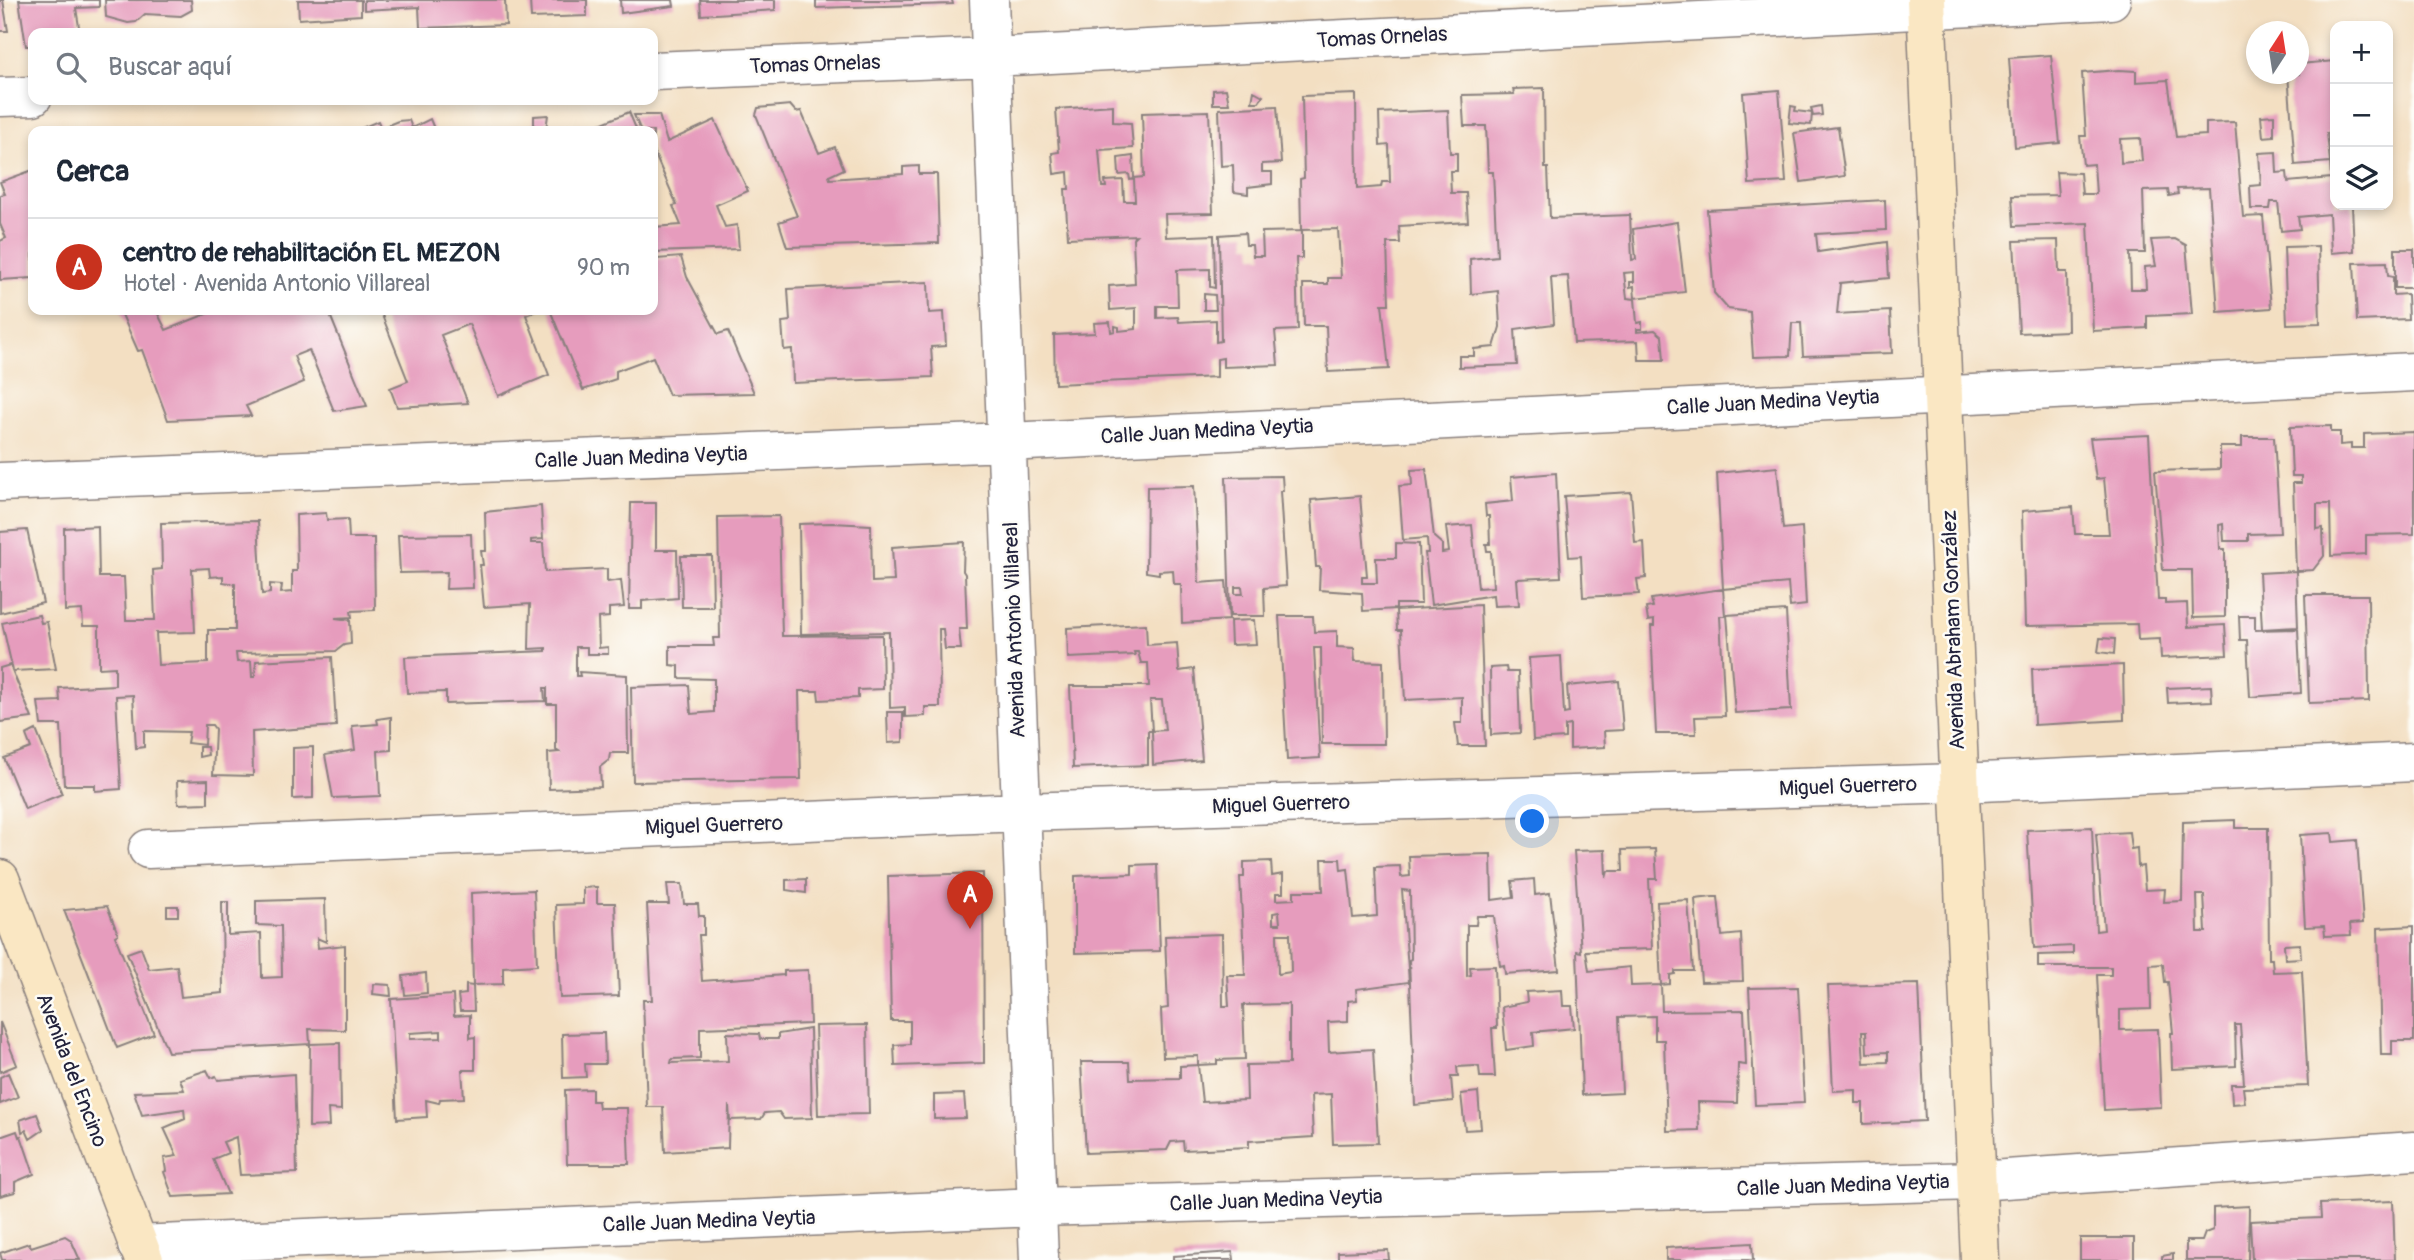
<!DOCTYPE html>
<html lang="es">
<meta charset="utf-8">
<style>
:root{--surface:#fff;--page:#f6f6f7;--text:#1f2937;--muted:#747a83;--line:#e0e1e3;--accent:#c8321e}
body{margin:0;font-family:Pangolin,sans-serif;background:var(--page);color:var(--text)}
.controls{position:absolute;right:21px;top:21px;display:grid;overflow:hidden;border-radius:14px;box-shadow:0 4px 10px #0003}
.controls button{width:63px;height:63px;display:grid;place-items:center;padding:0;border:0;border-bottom:2px solid var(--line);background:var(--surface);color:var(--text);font:35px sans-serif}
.compass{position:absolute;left:2246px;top:21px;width:63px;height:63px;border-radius:50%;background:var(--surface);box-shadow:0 4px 10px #0003;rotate:12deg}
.you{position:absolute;left:1533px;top:822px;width:24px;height:24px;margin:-18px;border:5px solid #fff;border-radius:50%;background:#1a73e8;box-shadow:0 0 0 10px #1a73e833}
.badge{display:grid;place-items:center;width:46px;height:46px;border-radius:50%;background:var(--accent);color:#fff;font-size:23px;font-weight:700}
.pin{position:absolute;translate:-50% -58px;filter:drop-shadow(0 2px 4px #0008)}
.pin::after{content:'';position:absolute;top:37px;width:24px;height:21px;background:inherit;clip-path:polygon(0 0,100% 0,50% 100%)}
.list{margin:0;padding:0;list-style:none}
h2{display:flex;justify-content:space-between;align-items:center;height:91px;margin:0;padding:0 28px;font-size:30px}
h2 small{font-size:23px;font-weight:400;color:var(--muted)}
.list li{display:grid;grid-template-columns:46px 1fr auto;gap:21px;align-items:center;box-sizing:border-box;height:98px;padding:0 28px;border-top:2px solid var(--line)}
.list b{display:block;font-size:26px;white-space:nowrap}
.list p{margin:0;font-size:23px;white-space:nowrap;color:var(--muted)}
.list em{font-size:23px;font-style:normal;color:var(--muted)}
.icon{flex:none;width:38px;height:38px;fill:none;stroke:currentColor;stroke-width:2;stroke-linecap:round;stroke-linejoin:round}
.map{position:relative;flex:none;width:2414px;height:1260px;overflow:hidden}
.search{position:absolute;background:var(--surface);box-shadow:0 4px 10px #0003;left:28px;top:28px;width:630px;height:77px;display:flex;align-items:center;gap:18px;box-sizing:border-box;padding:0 24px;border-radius:14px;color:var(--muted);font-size:26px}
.panel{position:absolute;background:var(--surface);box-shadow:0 4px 10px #0003;left:28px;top:126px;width:630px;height:189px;border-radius:14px}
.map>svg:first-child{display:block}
.building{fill:#e69cbd;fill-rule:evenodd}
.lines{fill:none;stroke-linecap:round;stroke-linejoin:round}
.minor-casing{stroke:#8a807e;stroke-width:41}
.secondary-casing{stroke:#8a807e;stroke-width:41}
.minor{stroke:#fff;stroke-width:38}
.secondary{stroke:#fae7c3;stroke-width:38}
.labels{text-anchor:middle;stroke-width:5;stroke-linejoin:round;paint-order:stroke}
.street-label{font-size:21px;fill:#22223b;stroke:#fdfcf7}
</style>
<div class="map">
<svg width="2414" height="1260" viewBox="0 0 2414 1260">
<rect width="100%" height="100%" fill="#fdfcf7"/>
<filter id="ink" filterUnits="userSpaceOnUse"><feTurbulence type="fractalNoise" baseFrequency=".0143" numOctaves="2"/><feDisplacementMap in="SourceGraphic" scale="14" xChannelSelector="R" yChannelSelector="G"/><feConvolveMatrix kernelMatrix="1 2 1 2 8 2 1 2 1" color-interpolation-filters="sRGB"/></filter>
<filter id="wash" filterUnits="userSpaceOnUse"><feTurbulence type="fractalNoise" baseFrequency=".00686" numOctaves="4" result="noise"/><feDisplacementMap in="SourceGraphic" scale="28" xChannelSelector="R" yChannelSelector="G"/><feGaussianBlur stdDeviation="1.57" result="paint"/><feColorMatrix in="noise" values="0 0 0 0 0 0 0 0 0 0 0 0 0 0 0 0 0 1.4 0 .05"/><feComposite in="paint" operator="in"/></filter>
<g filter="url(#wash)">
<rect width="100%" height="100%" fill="#f3dfc2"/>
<g id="blocks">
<!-- building -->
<path class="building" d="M0,0H3L8,31H0Z
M19,0H99V7L76,8L80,33H33V46H26Z
M105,0H191L192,10L181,16L145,14L136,22L128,23L106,17Z
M298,0H361V15L299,19Z
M364,0H505L506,25L420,28L419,7L364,10Z
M530,0H587V16L531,18Z
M620,0H673L674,6L621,13Z
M700,0H775V10L701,15Z
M816,0H952L953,4L816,8Z
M2051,55L2060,143L2015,147L2009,58Z
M2335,61V124H2332L2333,132L2327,133L2330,162L2295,165L2288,74H2299V64Z
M2119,70L2136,71V82L2168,80L2176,137L2206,135V123L2235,122L2243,217L2263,216L2271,308L2218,312L2209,188L2177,189L2178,194L2169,196L2168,190L2143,191L2145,253H2130L2131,289H2146L2145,267L2156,266L2151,240L2175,239L2186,245L2192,314L2147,316V328L2093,331L2088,223L2014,226L2012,196L2058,195L2056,172L2080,173L2082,194H2096L2094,164L2083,165L2080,136H2086L2082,73ZM2140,138L2142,161L2121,163L2120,139Z
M1544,88L1545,168H1548L1550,218L1630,215L1632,260L1636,259L1633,229L1677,222L1685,292L1635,298L1634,286L1630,287V282H1634V272L1624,273L1627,298L1635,299L1637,323L1642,322V329H1637V332L1655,330L1662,336L1664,360H1639L1638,341L1574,343L1568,276L1551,277L1554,324L1515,329L1517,365L1459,367V356H1474V349L1494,347L1500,327L1498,291L1471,294L1470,259L1497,256L1493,172H1488L1486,126H1464L1462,95L1514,94L1513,89Z
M1226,89L1229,104H1213V90Z
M1779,90L1786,182L1749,184L1743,93Z
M1254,91L1263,96L1259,102H1252Z
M1356,94L1357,189L1381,187L1382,182H1390L1389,145L1380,146L1379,113L1448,110L1450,153H1457V171H1450L1451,193H1466L1468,222L1399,226L1400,243H1387L1389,304H1382L1389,369L1328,372L1326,326H1304L1303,284H1328V278H1341L1338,229L1301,230L1300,179L1304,178L1302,96Z
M790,105L796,112L801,111L819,153L835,147L844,169L829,176L830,179L903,174V167L919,166V174H937L939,243L787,247L779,222L797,216L756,115L758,108Z
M1113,105V122L1131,123L1133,148L1099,150L1102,187H1106L1105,181L1123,180L1124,201H1135L1134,179L1130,180L1129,174L1119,175L1118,158L1133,156L1134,178L1144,177L1142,113L1209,111L1213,213L1165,214L1166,237L1214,235L1215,288L1210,287V269L1177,270L1178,306H1157V318L1178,317L1179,322L1216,320V342L1221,341L1219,235L1245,233L1246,245H1252L1253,256H1263L1262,232L1302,231V258H1296L1298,330L1275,331L1278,365L1223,367V358L1217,359V377L1055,384L1054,335L1095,333L1094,323L1110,322L1111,332L1115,331V326L1119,327V331L1136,329V308L1110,310L1109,286L1135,284L1133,238L1136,235L1068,238L1065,189H1069L1068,172L1054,174L1052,153L1059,152L1056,109Z
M1277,106L1281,163L1262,164V172H1272V184L1248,187V194L1234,192L1233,165L1221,166L1219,109Z
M1791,106L1796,107L1795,111L1812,113L1811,125L1789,123Z
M1821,106L1822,115L1813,116L1811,108Z
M629,112L637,131H583Z
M548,115L546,129L534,128V116Z
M634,115H659L667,142L715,120L748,191L716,205L725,227L737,225L739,249L654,252L657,259L681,257L687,277L718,334L728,331L754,393L669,395L653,357L616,371V379L583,390L550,310H627L629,314L634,313L632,310H653V227L681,225L673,206L677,205L653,150V131H641Z
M2274,115V136L2263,137L2261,116Z
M430,119L435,131H355L378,121L381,128L398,121L409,120L412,128Z
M1838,127L1845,176L1801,182L1794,133Z
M2276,152L2277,173L2287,172L2288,182L2331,178L2330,162H2335V205H2352L2354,251L2331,253L2329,214L2298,217L2300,229L2281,231L2278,202H2271L2270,209H2251L2250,186L2261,185L2259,153Z
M33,170V278L0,280V241L6,238L0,224V195L5,194L0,182Z
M1885,200L1886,230L1816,234L1818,252L1887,242L1889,278L1840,283L1837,314L1890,311L1892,353L1803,356L1801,323H1792L1790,356L1753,357L1750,312L1728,309L1714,293L1707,210Z
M2058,240L2059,272H2067L2068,331L2019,333L2014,241Z
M2318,246L2320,323L2287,324L2284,247Z
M2395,249H2414V288H2395Z
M2387,262L2388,276L2393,277V295L2407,294L2408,319L2357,321L2354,263Z
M928,282L929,313L944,312L946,346L931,347L933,377L793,383L792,349L784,350L782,322L790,321L788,289Z
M1204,294L1215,295L1216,310H1204Z
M120,310H156L166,330L209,313L208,310H328L367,406L334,411L309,350L294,356L304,382L246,406L251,416L168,420L142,350L138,351Z
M380,310H538L526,315L549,375L498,396L469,324L441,335L468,403L397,407L390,388L408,381Z
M2331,426V432H2340V445L2351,444V448H2364V434L2414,432V534L2366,535V554L2331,556L2330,504H2317V529L2323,528L2324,556L2313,570L2296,571L2298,627L2262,629L2259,573L2296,571L2293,483H2301V476H2292L2290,427Z
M2149,435L2158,600H2165V604L2187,603L2188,627L2225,625L2227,655L2161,658L2160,639L2138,640L2137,624L2025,626L2022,511L2073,507L2075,534H2109L2104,478L2096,479L2090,438Z
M2242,437H2274L2280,533L2248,534V541H2224L2223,524L2219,525L2220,549H2225V617L2193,618L2192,570H2163L2155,471L2220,469V447H2242Z
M1777,467L1783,529L1802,527L1806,605L1790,607L1788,583L1723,589L1725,616H1720L1725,716L1695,717L1696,734H1656L1651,626H1654V620L1648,621L1646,608L1653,607L1651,599L1723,589L1717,473Z
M1426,469L1434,537L1442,544V553L1449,552L1446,527L1472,525L1478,588L1493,587L1491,551H1487L1486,544H1490L1489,516H1486L1485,504L1513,501L1511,477L1556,473L1561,577L1517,579L1519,605L1494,606L1493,595L1431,605L1425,553H1428L1427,538L1403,540L1399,486L1412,485L1411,470Z
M1282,476L1283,491H1280L1286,586L1264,588L1265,616H1230L1226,477ZM1235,587H1242L1243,594H1235Z
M1194,486L1199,583L1226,581L1229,620L1182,623L1181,584H1174L1173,570L1159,571V574L1146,572L1147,487Z
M1631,492L1635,543L1644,542L1646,578L1637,579L1639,594L1583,597L1581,556L1569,557L1564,496Z
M1360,496L1367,576H1362V583H1377L1376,558H1396V543L1419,544L1421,604H1396V609L1363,611L1362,593L1319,590L1320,567H1316L1311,500Z
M631,503H656V550H677L678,598L642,601V609H629Z
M541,506L543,539L531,540V543H543L545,572L607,569V582L621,580L624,607L609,608V617L598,618L599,648L608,647V654H587V647H576V676H580L579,672L627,675L628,753H610L609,760L600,767L601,787L549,789L548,753L559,752L556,750V704H547V688H544L545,701L446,704V692L407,693L405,657L546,651V648L529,649L530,604L484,607L480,565H483L481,551H486L485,512Z
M326,513L327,520L348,519L349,538H374L375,610L351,611L352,617L335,618L350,620L351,644L344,645L336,651L236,653L237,662L251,661L252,677H255L256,661L332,657L336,726L252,732L253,776L213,775L215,729L212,725H205L204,745L187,743L189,732L144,731V747L136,748L133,695L116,696L121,789L95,791V785H64L61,725H41L38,702L60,701L59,688L115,685V667L99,668V626H83L82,610L65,611L64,528L98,526L99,577H124L126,620H155L153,570L162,569L161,523L258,521L262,594L270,593V584L282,585L281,593L292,592V571H297L296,515ZM209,568L210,577L223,576V582L235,584V630H208V663L158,665L156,633L195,632L192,569Z
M779,516L782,636L882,635L883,689L858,690V698L819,700L818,691H799L801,779L633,782L631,687L689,685L691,714L714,712V679L679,678V666L670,665V646H714L713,638H720L718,517Z
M832,523L871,525L872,582L894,581L892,547L964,542L963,571L965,574L967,629H959L961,649H945L943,629H939L940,707H925V716L905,717V707L890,708L889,632L801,634L799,524Z
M27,530L43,603L0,613V532Z
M471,534L473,588L446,589L447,572L400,573L398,535Z
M681,556H712L713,607H682Z
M2305,595H2368L2369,701L2309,703Z
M1480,605L1485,746H1458L1455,723H1462V697L1405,700L1401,630H1397L1396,610Z
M1786,611L1791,710L1735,713L1727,615Z
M39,615L41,623L47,622L56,669L13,671L2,623Z
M1279,616H1313L1314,632L1337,631V647L1354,648L1355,661L1383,662L1384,744H1322L1321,648H1314L1320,758L1287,760Z
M2239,616H2255V630L2298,629L2301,693L2250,697L2247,640H2240Z
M1254,620L1256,644L1231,645L1230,621Z
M1146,624L1147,645L1177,643L1179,671L1194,669L1202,760L1153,765L1152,731L1165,730L1162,700H1150L1152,731H1148V765L1073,768L1070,686H1149L1148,663H1141L1138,652H1134L1135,655L1068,658L1067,628Z
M2100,638L2115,639L2114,654L2098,652Z
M1561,656L1564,714L1569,713L1567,686L1619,681L1623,730L1604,731L1605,747L1570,749V725L1565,726V738L1533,740L1529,658Z
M10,665L32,718L0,722V668Z
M2123,665L2124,720L2034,725L2032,669Z
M1506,667L1507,672H1518L1520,733L1491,735L1490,668Z
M2211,686L2212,701L2168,703L2167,688Z
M887,712H903V742L888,743Z
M391,717V750L378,751L380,796L333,798L325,755L355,750L352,726L378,724L377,719Z
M36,730L62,794L25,809L4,758L31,748L26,735Z
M199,747H207L208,755L199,757Z
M313,747V798L293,799V748Z
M208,780V803L178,804L177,781Z
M2235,820V828H2268L2269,959H2272L2273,972L2302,971L2308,1086L2243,1088L2245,1103L2232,1104L2231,1084H2244L2240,1025H2235L2236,1066L2172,1069L2171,1033H2173L2168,982H2165L2163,964L2150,965L2151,1009L2120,1010V1030L2158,1029L2161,1107L2104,1110L2097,975H2111V967H2038V955L2073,954V946L2034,948L2027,830L2092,827L2096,931L2104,930L2096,834L2129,832L2131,849L2137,848L2138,867L2143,866L2145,890L2165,889L2164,902L2182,901L2183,822ZM2197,895H2204L2206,932H2198Z
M2332,833L2333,842L2357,840L2363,923L2350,924L2351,935L2325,936L2324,926L2305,927L2300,835Z
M1655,849L1657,879H1649L1652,949L1586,951L1589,971L1630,967L1631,986L1661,985L1662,1011L1744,1010L1746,1065L1738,1064L1737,1103L1698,1102L1699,1130L1667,1131L1664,1040H1655V1016L1619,1017L1622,1093L1582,1095L1577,951L1581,952L1574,851L1605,850L1606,878L1608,871H1623L1622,850Z
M1491,854L1492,900L1514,897L1512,881L1534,879L1535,895L1550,893L1559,970L1505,974L1504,965L1500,966L1494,916H1477L1476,925H1467V976L1471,975L1470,967L1495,966L1497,1028H1492L1495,1077H1480L1479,1067L1475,1066L1457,1067L1458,1077H1451L1453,1101L1415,1105L1409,960L1411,959L1410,891L1402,890L1409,982L1356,989L1357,1000L1348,1001V1021L1328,1022L1329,1052L1373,1049L1378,1143L1333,1144L1331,1094L1311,1095L1313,1137L1249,1141V1147L1184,1150L1183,1141L1171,1142L1167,1150L1086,1153L1081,1062H1129L1130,1079L1180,1078V1066L1198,1065V1056L1163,1057L1161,1009L1168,1008L1165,936L1222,934L1223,1006H1229L1227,975H1245L1240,877H1244V862L1271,861L1272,876L1283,874V893H1276V900L1294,899V891H1323L1322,859H1340L1341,870L1348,869L1353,918L1377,916L1375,867L1400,866L1401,877L1410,876L1409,856ZM1279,912L1280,924H1273V913ZM1277,934H1290L1291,972L1278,974ZM1289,1004V1064L1246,1065L1247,1100L1202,1102L1198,1065L1217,1064V1060L1245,1059L1243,1005Z
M1157,864L1160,951L1075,953V876L1132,874V865Z
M983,873L984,1063L895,1066L894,1045L910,1044V1021H891L888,876Z
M806,879V893L786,890V880Z
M667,884H682L684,904H698L699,916H704V935H699L702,981L784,975V971L808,970L810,1024L700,1028V1058L672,1059L671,1063L728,1061L727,1033L759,1034L760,1039H778V1034L810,1029L812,1118L784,1119L779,1112L765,1113L761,1119L730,1120L729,1105L728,1148L665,1152L663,1107H647L643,1000H652L647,904H669Z
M597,887V903H615L619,996L560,998L556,905L583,904V888Z
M534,890L537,965L503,967V984L473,985L471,893Z
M1713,897H1718L1722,936L1741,934L1743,981L1701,982L1695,899Z
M325,899L326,942L317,938L318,948L345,945V1030L309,1029L310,1044L340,1043L341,1110L328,1109L329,1126L309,1127L310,1044L168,1052L127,953L141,948L149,969L177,966L181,997L223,993L222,902H228V935L261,933L262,978L282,977L281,926L256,925V901Z
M1688,900L1693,971H1675V974L1670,975V984L1661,985L1657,902Z
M107,906L118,934L115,936L154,1034L117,1048L64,910Z
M167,906H178V916H167Z
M2414,926V1041H2392V1055H2381L2378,928Z
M2300,944L2301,958L2285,959L2284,945Z
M426,973L427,993L405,995L403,976Z
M374,984L390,985L391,996L373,994Z
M1919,984L1925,1121L1863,1124V1103H1856V1090L1833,1091L1828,986ZM1862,1032H1866L1867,1053L1888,1052V1062L1864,1063Z
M466,985L473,986L474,1011H460L458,995L466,994Z
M1798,987L1804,1103L1755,1105L1749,988Z
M1562,990L1563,1006H1572L1574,1028L1533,1032L1534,1046L1506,1050L1502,1007L1527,1002L1526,992Z
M453,995L454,1016L470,1015V1038L475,1037V1070H462L464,1098L440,1099L439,1103L426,1100L427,1117L397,1119L391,999ZM441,1031V1038L410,1039V1033Z
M0,1022L17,1065L0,1072Z
M867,1025L869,1114L818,1115L815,1026Z
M604,1033L605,1064H585L586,1077L563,1078L562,1034Z
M207,1070L211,1078L216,1076L218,1080L294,1074L297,1173L240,1175L236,1137L223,1142L228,1153L213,1159L228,1194L173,1197L164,1172L166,1171L164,1158L177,1156L164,1128L185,1119L184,1109L142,1115L134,1092L184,1090L180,1079Z
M8,1073L18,1097L0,1104V1077Z
M592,1089V1101H598L599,1108H627L629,1164H567L565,1090Z
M1478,1092L1481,1129L1465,1130L1461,1094Z
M964,1094L966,1118L934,1119V1095Z
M37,1114L43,1130L30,1139L26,1130L22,1132L20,1120Z
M17,1131L19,1137L21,1136L34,1174L15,1182V1192L0,1196V1137Z
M2393,1201L2395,1260H2252L2250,1221L2321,1218L2320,1204Z
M2249,1206L2248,1260H2186V1241H2202L2205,1233L2213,1230V1208Z
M65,1236L71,1240L80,1260H2L0,1253L29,1243L31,1247Z
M2080,1238H2134V1260H2080Z
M1752,1243L1753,1260H1666V1248Z
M1388,1250L1389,1260H1338V1252Z
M1233,1252L1234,1260H1173V1256Z
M2173,1254V1260H2162V1256Z"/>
</g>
</g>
<g filter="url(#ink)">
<use href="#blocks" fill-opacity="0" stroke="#8a807e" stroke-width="2"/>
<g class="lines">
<!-- minor casing -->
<g class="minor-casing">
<path id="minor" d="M989,0L1039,1260
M653,71L991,57L2111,0
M0,97L33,96
M0,482L1007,442L2414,372
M148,849L1021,812L1959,783L2414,762
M137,1245L1037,1207L1976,1181L2414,1151"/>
</g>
<!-- secondary casing -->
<g class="secondary-casing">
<path id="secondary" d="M1926,0L1980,1260
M0,879L144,1260"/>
</g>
<!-- minor -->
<use href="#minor" class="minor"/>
<!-- secondary -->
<use href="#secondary" class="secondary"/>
</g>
</g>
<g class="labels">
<!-- street labels -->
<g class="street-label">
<text transform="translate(1382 37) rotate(-3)" y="7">Tomas Ornelas</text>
<text transform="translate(815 64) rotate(-2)" y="7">Tomas Ornelas</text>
<text transform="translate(1773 402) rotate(-3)" y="7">Calle Juan Medina Veytia</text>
<text transform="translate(1207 431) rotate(-3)" y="7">Calle Juan Medina Veytia</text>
<text transform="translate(641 457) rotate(-2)" y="7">Calle Juan Medina Veytia</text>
<text transform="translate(1014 630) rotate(-92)" y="7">Avenida Antonio Villareal</text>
<text transform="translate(1953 630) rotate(-92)" y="7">Avenida Abraham González</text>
<text transform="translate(1848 786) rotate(-2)" y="7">Miguel Guerrero</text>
<text transform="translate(1281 804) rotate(-2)" y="7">Miguel Guerrero</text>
<text transform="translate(714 825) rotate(-2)" y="7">Miguel Guerrero</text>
<text transform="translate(72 1070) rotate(69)" y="7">Avenida del Encino</text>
<text transform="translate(1843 1185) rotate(-2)" y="7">Calle Juan Medina Veytia</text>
<text transform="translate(1276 1200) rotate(-2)" y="7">Calle Juan Medina Veytia</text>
<text transform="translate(709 1221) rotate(-2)" y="7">Calle Juan Medina Veytia</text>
</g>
</g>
</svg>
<div class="controls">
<button>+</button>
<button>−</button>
<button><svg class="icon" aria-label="layers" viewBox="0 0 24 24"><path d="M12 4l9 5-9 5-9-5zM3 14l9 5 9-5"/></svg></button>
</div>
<svg class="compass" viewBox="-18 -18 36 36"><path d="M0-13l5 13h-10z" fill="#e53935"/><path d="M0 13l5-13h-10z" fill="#747a83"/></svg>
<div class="you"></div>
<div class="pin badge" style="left:970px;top:929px">A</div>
<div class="search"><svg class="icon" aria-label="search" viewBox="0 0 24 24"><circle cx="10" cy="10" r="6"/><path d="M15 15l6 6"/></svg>Buscar aquí</div>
<section class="panel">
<h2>Cerca<small></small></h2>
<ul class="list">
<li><span class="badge">A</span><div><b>centro de rehabilitación EL MEZON</b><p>Hotel · Avenida Antonio Villareal</p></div><em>90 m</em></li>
</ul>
</section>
</div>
